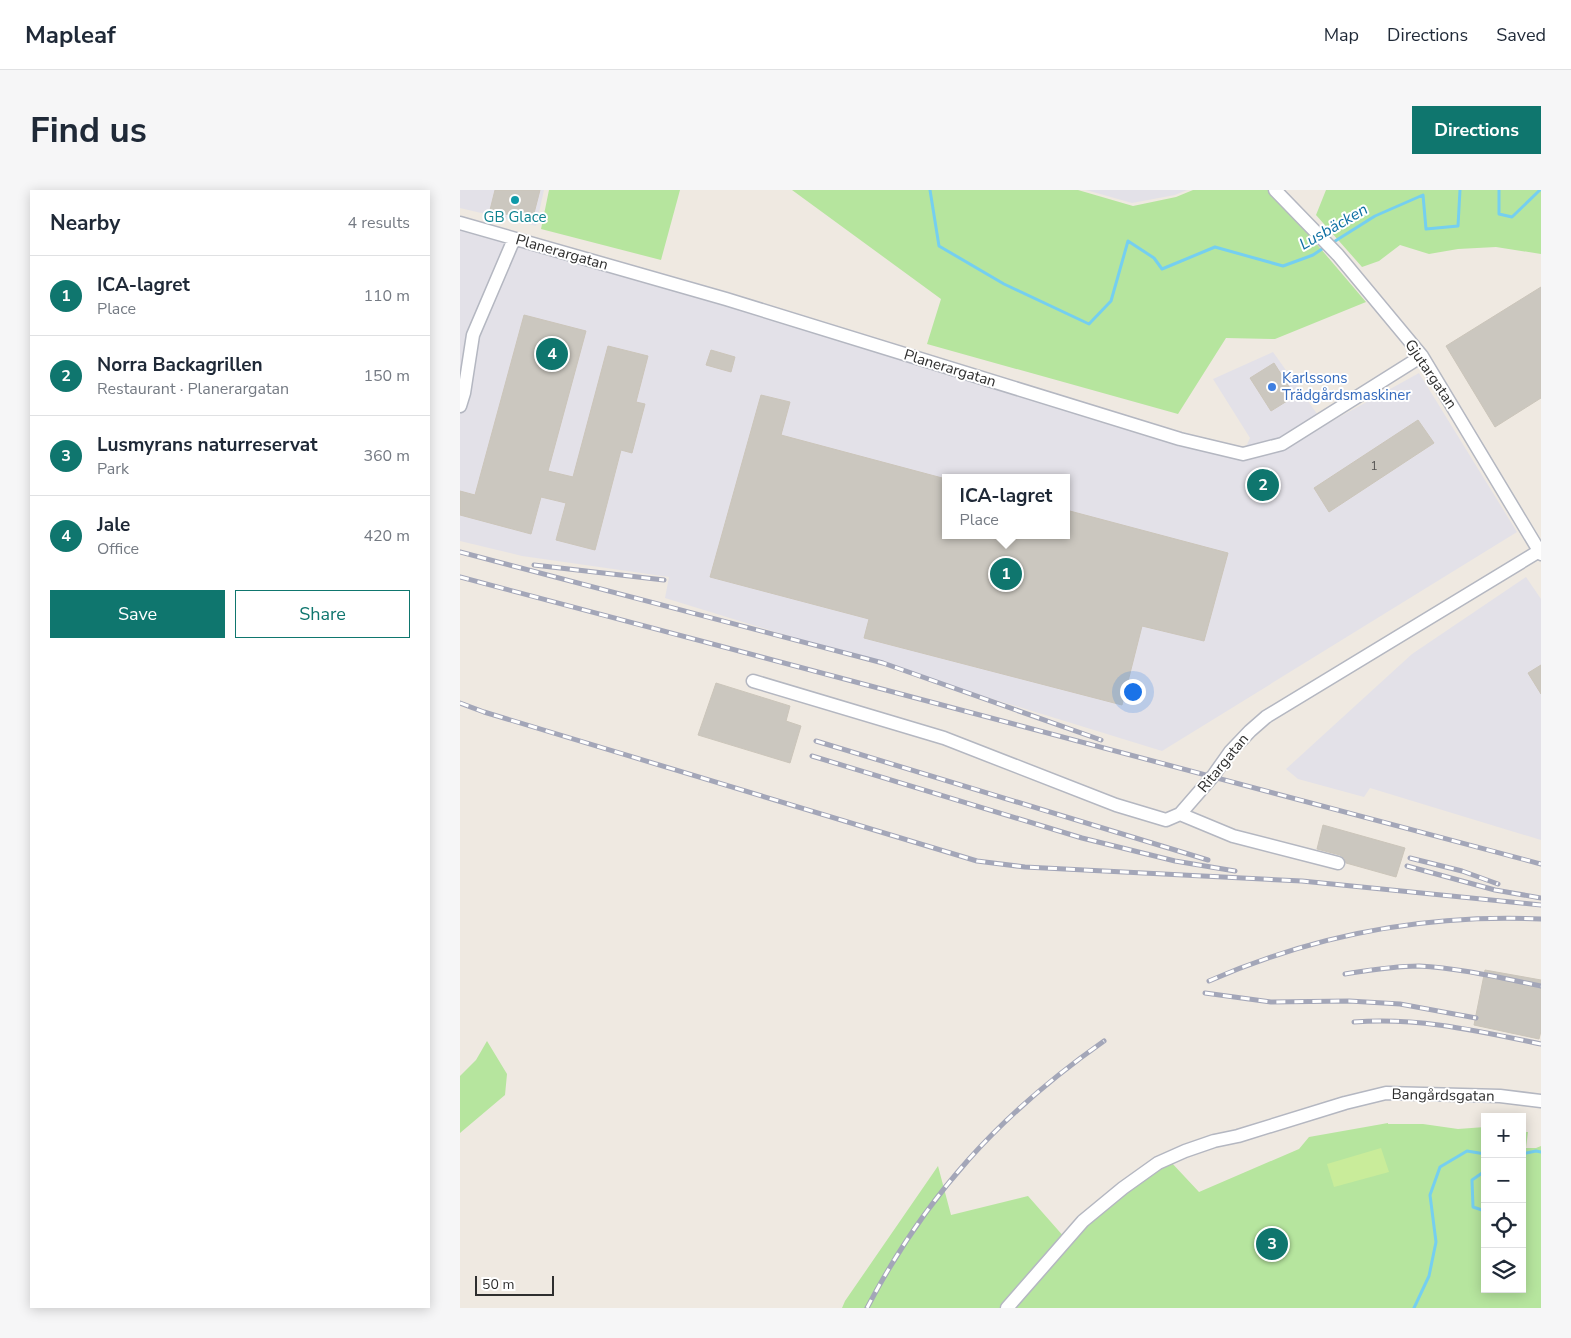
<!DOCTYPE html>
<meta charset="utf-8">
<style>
:root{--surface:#fff;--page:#f6f6f7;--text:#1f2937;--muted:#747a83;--line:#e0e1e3;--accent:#0f766e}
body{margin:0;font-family:"Nunito Sans",sans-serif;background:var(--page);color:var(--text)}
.controls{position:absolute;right:15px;bottom:15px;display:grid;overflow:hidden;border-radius:0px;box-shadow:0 2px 12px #0003}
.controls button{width:45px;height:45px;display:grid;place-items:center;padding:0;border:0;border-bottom:1px solid var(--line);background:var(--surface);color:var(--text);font:25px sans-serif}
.scale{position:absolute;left:15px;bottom:12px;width:79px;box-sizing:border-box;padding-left:5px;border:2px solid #2e2e2e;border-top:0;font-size:14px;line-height:18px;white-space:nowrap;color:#2e2e2e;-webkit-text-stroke:4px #fff;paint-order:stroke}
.you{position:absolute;left:672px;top:501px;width:18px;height:18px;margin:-12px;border:4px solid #fff;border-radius:50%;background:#1a73e8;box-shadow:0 0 0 8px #1a73e833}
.badge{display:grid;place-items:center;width:32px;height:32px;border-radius:50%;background:var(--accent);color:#fff;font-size:16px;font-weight:700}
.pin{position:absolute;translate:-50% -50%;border:2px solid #fff;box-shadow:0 1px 5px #0006}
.popup{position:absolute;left:482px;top:284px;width:128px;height:65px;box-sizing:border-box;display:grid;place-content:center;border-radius:0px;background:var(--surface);filter:drop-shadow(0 1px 4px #0005);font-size:16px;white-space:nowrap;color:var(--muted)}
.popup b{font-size:19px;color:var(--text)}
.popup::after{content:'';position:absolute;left:50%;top:100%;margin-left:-10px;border:10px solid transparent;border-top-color:var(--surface)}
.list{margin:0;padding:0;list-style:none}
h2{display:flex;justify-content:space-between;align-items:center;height:65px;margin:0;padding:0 20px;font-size:21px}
h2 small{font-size:16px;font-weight:400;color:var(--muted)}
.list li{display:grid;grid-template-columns:32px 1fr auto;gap:15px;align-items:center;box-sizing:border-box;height:80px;padding:0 20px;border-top:1px solid var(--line)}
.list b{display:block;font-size:19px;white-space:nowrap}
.list p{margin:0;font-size:16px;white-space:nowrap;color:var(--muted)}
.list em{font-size:16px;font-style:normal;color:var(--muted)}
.actions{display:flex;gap:10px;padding:15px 20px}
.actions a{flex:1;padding:11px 0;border:1px solid var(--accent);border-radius:0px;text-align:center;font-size:18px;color:var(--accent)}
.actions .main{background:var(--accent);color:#fff}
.icon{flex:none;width:28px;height:28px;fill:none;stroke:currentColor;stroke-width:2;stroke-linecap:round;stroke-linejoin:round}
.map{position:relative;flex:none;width:1081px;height:1118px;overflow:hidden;border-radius:0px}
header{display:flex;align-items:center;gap:30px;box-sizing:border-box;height:70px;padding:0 25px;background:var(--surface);border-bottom:1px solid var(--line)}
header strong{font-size:24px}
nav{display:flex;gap:28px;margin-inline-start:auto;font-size:18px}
.intro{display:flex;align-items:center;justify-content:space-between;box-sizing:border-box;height:120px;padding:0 30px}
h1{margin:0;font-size:35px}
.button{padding:12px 22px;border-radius:0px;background:var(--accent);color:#fff;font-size:18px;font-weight:700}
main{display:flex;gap:30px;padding:0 30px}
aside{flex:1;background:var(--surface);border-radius:0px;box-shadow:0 2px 12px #0003}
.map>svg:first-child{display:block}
.industrial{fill:#e3e1e8;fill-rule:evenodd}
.green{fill:#b6e59e}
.pitch{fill:#c9ec9a}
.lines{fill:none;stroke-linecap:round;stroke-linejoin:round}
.stream{stroke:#75cff0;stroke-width:3}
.building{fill:#cbc7bf;stroke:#cbc5ba}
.minor-casing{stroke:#b4b7c1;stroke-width:15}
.minor{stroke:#fff;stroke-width:12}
.rail-casing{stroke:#a3a6b8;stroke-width:5}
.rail{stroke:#fff;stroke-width:3;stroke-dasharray:9;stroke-linecap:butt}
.culture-dot{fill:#0f9aa8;stroke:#fff;stroke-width:2}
.shop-dot{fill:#3f7fe0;stroke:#fff;stroke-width:2}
.labels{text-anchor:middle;stroke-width:4;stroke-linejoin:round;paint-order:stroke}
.number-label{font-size:12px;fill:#555452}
.culture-label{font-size:15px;fill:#0d838f;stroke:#fff}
.street-label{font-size:15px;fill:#2e2e2e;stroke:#fff}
.shop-label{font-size:15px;fill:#366cbe;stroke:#fff;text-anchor:start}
.water-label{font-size:16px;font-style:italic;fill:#0d6fa3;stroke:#fff}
</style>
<header>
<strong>Mapleaf</strong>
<nav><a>Map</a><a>Directions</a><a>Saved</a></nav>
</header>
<div class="intro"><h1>Find us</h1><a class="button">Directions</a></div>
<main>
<aside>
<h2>Nearby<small>4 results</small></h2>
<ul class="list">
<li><span class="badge">1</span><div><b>ICA-lagret</b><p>Place</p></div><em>110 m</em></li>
<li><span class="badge">2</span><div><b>Norra Backagrillen</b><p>Restaurant · Planerargatan</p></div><em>150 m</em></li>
<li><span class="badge">3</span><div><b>Lusmyrans naturreservat</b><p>Park</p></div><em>360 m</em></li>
<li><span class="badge">4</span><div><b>Jale</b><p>Office</p></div><em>420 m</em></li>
</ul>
<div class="actions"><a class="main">Save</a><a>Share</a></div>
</aside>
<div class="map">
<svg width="1081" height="1118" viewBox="0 0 1081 1118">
<rect width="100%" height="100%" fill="#efe9e1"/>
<!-- industrial -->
<path class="industrial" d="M0,0H84L76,36L0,18Z
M626,0H727L715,5L672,13Z
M0,35L783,263L790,248L753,189L813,162L865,235L959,183L1057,342L702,561L205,408L209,387L62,366L0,351ZM486,288H606V345H486Z
M1066,387L1081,409V650L910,598L904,607L838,589L826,579L952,464Z"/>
<!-- green -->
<path class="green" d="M89,0H220L201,70L81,39Z
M332,0H618L673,16L716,7L733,0H808L849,45L906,112L815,149L766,148L718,224L467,154L481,109Z
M866,0H1081V64L1036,57L998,59L969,64L940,55L919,71L902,77L856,25Z
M27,851L47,884L45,905L0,943V886L16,870Z
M928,933V934H963L998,939L1025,937V1099H1062V942H1068L1066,958H1076L1081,956V1118H382L385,1111L478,976L491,1025L568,1006L605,1048L710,971L739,1002L839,959L849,947Z"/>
<!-- pitch -->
<path class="pitch" d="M921,958L929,982L874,997L867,974Z"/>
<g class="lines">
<!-- stream -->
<path class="stream" d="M470,0L479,56L544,94L629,134L651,111L668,51L694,68L702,79L755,57L823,76L853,65L865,57
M1039,0V24L1052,27L1080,0
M872,53L915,26L963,5L966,39L998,36L1000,0
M1062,964L1076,961L1081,962
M1025,981L1012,990L1013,1017L1025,1021
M954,1118L969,1086L976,1052L970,1005L980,977L1007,961L1025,964"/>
</g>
<!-- building -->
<path class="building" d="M35,0H80L72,31L30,20Z
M1081,97V208L1035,237L986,156Z
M64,125L126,141L88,281L113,287L148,156L188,166L176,212L185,214L172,263L161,260L135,360L96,350L106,313L81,307L71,344L0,325V301L15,305Z
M251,160L275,167L271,182L246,175Z
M814,173L835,206L811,221L790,188Z
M301,205L330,212L321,245L486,289V345H606V320L768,363L744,451L682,436L662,515L404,448L409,429L250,387Z
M958,230L974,253L869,322L854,298Z
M1081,475V504L1068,483Z
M256,493L330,516L326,531L341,536L330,573L238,545Z
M863,635L945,658L936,687L886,673L884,668L880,665L857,659Z
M1025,780L1081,790V841L1079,849L1014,835Z"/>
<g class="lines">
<!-- minor casing -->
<g class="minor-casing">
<path id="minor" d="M815,0L878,65L962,166L1081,364
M0,33L266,109L720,249L783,264L822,254L962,166
M0,216L4,203L13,145L54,49
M293,491L484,548L656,615L706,630L720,624L753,586L770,562L790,541L806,527L1081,360
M720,624L773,646L878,673
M547,1118L623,1031L663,998L698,973L725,961L754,951L778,946L885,913L926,903L1040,906L1081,911"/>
</g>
<!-- minor -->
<use href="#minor" class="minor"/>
<!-- rail casing -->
<g class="rail-casing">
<path id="rail" d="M0,362L423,473L641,550
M74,375L204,390
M0,387L1081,674
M0,513L24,522L517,671L565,677L842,691L1081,715
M356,551L748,670
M352,566L622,648L715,671L775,681
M950,668L1002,681L1038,694
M947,676L1035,700L1081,708
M885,784C910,780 934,776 959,776C1000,778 1041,788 1081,796
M749,791C854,745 966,724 1081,729
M745,803L811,812L889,811L940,814L1016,828
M894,832C959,827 1018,841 1081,854
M407,1118C466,1005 540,924 644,851"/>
</g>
<!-- rail -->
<use href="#rail" class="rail"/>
</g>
<!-- markers -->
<circle class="culture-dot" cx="55" cy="10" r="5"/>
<circle class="shop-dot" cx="812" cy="197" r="5"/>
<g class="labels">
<!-- number labels -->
<g class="number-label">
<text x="914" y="280">1</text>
</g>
<!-- culture labels -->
<g class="culture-label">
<text x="55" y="32">GB Glace</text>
</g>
<!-- street labels -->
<g class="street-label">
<text transform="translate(102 62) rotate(16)" y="5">Planerargatan</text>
<text transform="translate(490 178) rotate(17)" y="5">Planerargatan</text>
<text transform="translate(971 184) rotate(56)" y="5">Gjutargatan</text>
<text transform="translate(763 573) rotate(-51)" y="5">Ritargatan</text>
<text transform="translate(983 905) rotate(1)" y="5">Bangårdsgatan</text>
</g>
<!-- shop labels -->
<g class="shop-label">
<text x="822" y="193">Karlssons<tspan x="822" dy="17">Trädgårdsmaskiner</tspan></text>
</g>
<!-- water labels -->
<g class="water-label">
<text transform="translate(873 36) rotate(-30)" y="6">Lusbäcken</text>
</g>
</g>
</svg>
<div class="controls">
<button>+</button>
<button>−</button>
<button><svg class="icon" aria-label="locate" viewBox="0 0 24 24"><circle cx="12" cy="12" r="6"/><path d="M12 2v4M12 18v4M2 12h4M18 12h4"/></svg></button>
<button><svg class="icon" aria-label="layers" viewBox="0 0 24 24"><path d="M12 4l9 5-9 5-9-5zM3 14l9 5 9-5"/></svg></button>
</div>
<div class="scale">50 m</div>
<div class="you"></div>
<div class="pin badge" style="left:546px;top:384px">1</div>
<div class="popup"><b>ICA-lagret</b>Place</div>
<div class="pin badge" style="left:803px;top:295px">2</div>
<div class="pin badge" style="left:812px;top:1054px">3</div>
<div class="pin badge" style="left:92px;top:164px">4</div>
</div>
</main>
